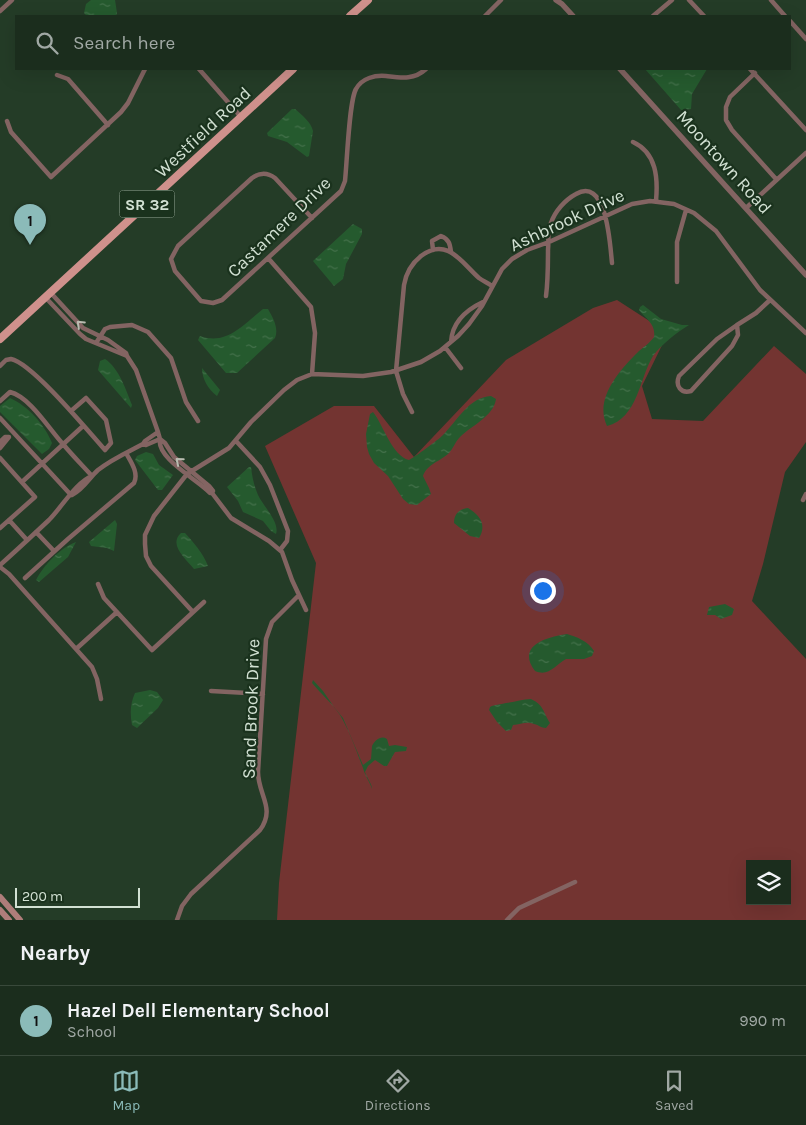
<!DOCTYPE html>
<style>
:root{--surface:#1b2d1d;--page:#28392a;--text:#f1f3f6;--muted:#a0a8a4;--line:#39493b;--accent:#8bbbb9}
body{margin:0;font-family:Karla,sans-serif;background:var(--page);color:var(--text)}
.controls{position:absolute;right:15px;bottom:15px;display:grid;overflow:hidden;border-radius:0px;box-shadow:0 5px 20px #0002}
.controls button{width:45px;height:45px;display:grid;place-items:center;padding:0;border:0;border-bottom:1px solid var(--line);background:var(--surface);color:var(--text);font:25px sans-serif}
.scale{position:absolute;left:15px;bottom:12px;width:125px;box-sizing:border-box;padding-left:5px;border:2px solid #d2e1d3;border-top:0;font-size:14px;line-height:18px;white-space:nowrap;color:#d2e1d3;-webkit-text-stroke:4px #1a321d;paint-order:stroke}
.you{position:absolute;left:542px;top:590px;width:18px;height:18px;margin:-12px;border:4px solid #fff;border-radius:50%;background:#1a73e8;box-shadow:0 0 0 8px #1a73e833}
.badge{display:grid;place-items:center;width:32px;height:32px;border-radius:50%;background:var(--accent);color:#111;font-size:16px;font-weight:700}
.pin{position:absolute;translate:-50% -41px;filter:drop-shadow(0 1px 2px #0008)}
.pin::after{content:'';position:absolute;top:26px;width:18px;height:15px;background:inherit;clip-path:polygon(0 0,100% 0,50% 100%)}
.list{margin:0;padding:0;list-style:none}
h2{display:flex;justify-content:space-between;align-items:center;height:65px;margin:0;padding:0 20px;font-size:21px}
h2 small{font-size:16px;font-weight:400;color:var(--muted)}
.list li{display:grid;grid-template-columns:32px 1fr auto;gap:15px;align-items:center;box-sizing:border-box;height:70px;padding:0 20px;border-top:1px solid var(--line)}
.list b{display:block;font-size:19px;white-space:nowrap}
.list p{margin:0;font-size:16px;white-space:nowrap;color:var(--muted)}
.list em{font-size:16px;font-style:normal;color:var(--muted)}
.icon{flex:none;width:28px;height:28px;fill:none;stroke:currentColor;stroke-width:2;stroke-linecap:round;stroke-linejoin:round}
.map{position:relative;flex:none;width:806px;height:920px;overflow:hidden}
.search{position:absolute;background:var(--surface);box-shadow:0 5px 20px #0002;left:15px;right:15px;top:15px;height:55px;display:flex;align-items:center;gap:12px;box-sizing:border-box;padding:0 18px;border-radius:0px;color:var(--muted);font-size:19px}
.sheet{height:135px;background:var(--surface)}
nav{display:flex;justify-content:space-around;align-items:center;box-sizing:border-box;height:70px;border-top:1px solid var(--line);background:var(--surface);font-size:14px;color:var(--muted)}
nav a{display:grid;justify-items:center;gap:2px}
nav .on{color:var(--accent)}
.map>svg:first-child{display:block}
.grass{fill:#733431;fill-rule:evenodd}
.water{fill:url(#water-ripples)}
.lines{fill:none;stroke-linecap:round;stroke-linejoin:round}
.minor{stroke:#836462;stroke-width:4.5}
.tertiary{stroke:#836462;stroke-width:5.5}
.secondary{stroke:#ae7d7a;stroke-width:6}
.primary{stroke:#cf918c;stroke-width:8}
.oneway{stroke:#babcb1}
.labels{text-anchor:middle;stroke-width:4.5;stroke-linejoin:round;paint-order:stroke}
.shield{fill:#1a321d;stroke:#9bac9c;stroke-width:1}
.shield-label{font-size:16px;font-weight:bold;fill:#d2e1d3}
.street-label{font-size:18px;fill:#d2e1d3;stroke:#1a321d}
</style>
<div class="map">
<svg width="806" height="920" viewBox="0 0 806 920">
<defs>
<pattern id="water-ripples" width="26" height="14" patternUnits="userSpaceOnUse" patternTransform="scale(1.25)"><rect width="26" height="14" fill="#255a2e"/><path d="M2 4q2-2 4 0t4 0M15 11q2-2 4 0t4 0" fill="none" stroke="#44714b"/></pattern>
</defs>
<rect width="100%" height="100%" fill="#243c27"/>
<!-- grass -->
<path class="grass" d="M617,300L668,333L642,386L652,419L703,421L774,346L806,374V442L785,472L763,564L752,601L806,659V920H277L279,883L316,563L265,446L334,406H374L414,457L506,360L593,308ZM750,864H787V901H750Z"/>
<!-- water -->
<path class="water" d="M91,0H115L117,13L116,16H87L84,13L86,4Z
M645,69H707L692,94L691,109L681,110Z
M292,109H295C302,115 311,122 313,131L309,156L307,157L287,142L268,136L267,133Z
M353,224L362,229V234L346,264L343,279L334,286L313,261Z
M643,305L661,319L682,325H689C677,332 661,345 653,356C639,379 638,418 607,426C594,399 619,371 637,353C642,348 650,343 654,337C656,324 646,319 639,310L640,307Z
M263,309H268C273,318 279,328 275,338L237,373H226L198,340L200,336C227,346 244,324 263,309Z
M105,359C119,368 126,390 132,405L131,408L98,370L100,361Z
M202,368L220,390L217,396C208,389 202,379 202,368Z
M491,396L496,399C494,416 471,426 460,437C455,442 453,449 449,453C441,461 427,464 423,476L429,488L431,494L417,505L409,504L403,499L388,476L374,463L369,454L367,447L366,434L370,414L373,412C383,424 392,456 409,460C415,457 438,440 443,435C457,421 469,397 491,396Z
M10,398C28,406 45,425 52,443L49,449L42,454L0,412V406Z
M146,452L153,454L159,465L173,475L162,490H158L135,460L137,456Z
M249,467H251C252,476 254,486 258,495C263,506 280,522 276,534L271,531L263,521L243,512L238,501L227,487Z
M468,508C480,515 487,525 479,538L470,536L454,523C454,514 459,509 468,508Z
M115,520L117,524L114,551L107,548L91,546L89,542Z
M181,533H185C194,543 203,553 208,566L194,569C186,559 168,545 181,533Z
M76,542L68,557L39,582L36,580C44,565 60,548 76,542Z
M725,604L734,609L732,615L721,619L715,615H707L709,607Z
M567,634C577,637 588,641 594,651L592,656L584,659H566C555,665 549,677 535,671C516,646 546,637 567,634Z
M313,680L323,691L334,707L343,718L363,765L371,759L372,746C375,740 381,735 387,739L389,746L395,745L407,747L406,751L395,752L387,766H384L375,760L368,766L365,772C367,778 372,784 372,789C370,782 365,776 363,768C356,750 350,732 340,715C332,703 321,694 312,683Z
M150,690L157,692L163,700L158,708L137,728L132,725C130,714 130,704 135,693Z
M531,699C544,705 543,712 550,723L546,728C541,728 539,725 534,724C527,721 521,724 513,725L511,730L506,731L497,722L489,710L490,707C495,704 500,705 506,703C515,702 522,699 531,699Z"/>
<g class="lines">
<!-- minor -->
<path class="minor" d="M689,0L704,16
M771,0L785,16
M0,11L12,0
M485,16L501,0
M653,16L672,0
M790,21L806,39
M199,69L241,117
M750,69L806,130
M755,73L730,97L726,107V120L732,130L776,179
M57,75L68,79L108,125
M7,121L11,132L51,177L121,112L128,103L145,69
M633,142C657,153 658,179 656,201
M746,208L806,153
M312,218L275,178C267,172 259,173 252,178L178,246L171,259L175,271L201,301L213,303L222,300L341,191L345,181C347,163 349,101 356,89C362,78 375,75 386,76C402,78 414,80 426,69
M433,250L432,241L441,236C449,239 450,244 451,252
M268,258L311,307L315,333L312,374
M677,282V242L686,210
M546,296C548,281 548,265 548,250C549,241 547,232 551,223C555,211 565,200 576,194C607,176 610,245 612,263
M45,297L80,334L86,339L127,356L126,353L108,340L83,328L50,292
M737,325L738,335L732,346L691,391C681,394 675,386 679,376L717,339Z
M737,325L756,313L770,300
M451,342C452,323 466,310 483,302
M96,343L105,329L110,327L132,325L148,332L171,358L186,402L198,421
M445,347L461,368
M127,356L136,370L158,432L160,439L146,445L143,444L145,441L158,432
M0,366L6,360L11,359C32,363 89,432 105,450L111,443L106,420L86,398L71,411
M0,401L10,392C30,397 49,429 63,444C72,455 82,465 92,476
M412,412L403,394L396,371L404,285C406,273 411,264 421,256C447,236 462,263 479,278C483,281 488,283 492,286
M0,418L71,495
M236,441L260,467L270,485L288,531L287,541L280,550
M0,442L5,437H9L0,448
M0,458L35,497L0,528
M22,482L83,426
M212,493H210C198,480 156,458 160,439L165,443L174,457L209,486L213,491L212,493L231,518L269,541L282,552L292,580L306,610
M72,495C84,489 89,478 98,470C112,459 128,452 143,444
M803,500L806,494
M9,520L27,540
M36,532L54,551
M0,565C17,550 33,535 49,520C62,507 76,482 92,476
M0,567L9,574L92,667L97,679L101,699
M25,578L68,539L134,483C139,473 131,462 126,453
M98,584L104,598L152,650L204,602
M193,612L151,566L146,556L145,544V535L154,516L187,474L229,448L251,422L284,390L297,380L312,374L363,376L391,372L421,362L440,351L458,336L469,324L482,306L502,269L512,259L527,250L549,242L632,204L650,201L674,204L694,213L716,231L760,290L806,333
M76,649L117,612
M211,691L263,694
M177,920L182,906L191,894L260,830C276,808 258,795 258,772L266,639L272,622L299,595
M507,920L519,908L575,882"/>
<!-- tertiary -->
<path class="tertiary" d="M556,0L562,4L573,16
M620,69L806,275"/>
<!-- secondary -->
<path class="secondary" d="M0,897L20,920
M0,910L9,920"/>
<!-- primary -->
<path class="primary" d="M350,16L368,0
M0,339L293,69"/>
</g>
<!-- one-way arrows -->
<defs><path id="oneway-chevron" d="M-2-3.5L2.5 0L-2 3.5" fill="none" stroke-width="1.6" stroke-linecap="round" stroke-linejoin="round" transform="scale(1.25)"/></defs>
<g class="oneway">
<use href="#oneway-chevron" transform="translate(80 324) rotate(-137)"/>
<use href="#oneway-chevron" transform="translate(179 461) rotate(-140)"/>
</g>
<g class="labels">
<!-- shield labels -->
<rect class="shield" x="119.5" y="190.5" width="55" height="27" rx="4"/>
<g class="shield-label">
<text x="147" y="210">SR 32</text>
</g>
<!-- street labels -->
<g class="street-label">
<text transform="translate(203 132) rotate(-43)" y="6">Westfield Road</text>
<text transform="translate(724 162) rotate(48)" y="6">Moontown Road</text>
<text transform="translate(567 220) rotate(-25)" y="6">Ashbrook Drive</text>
<text transform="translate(279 227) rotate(-44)" y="6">Castamere Drive</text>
<text transform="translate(251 709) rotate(-88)" y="6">Sand Brook Drive</text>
</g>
</g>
</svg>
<div class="controls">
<button><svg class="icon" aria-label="layers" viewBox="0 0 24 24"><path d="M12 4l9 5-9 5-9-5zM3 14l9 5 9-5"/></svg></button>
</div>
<div class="scale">200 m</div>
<div class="you"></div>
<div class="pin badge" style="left:30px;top:245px">1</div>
<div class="search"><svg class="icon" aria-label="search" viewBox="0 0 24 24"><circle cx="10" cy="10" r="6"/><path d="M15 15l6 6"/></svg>Search here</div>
</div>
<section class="sheet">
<h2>Nearby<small></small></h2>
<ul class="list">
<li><span class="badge">1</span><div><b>Hazel Dell Elementary School</b><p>School</p></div><em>990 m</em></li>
</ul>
</section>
<nav>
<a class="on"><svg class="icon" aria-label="map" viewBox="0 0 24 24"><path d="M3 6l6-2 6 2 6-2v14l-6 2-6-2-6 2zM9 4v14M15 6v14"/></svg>Map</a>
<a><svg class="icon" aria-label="directions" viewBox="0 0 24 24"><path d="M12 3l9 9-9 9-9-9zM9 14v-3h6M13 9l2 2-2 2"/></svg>Directions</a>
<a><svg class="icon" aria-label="saved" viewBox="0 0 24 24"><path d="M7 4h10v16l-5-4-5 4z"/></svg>Saved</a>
</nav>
